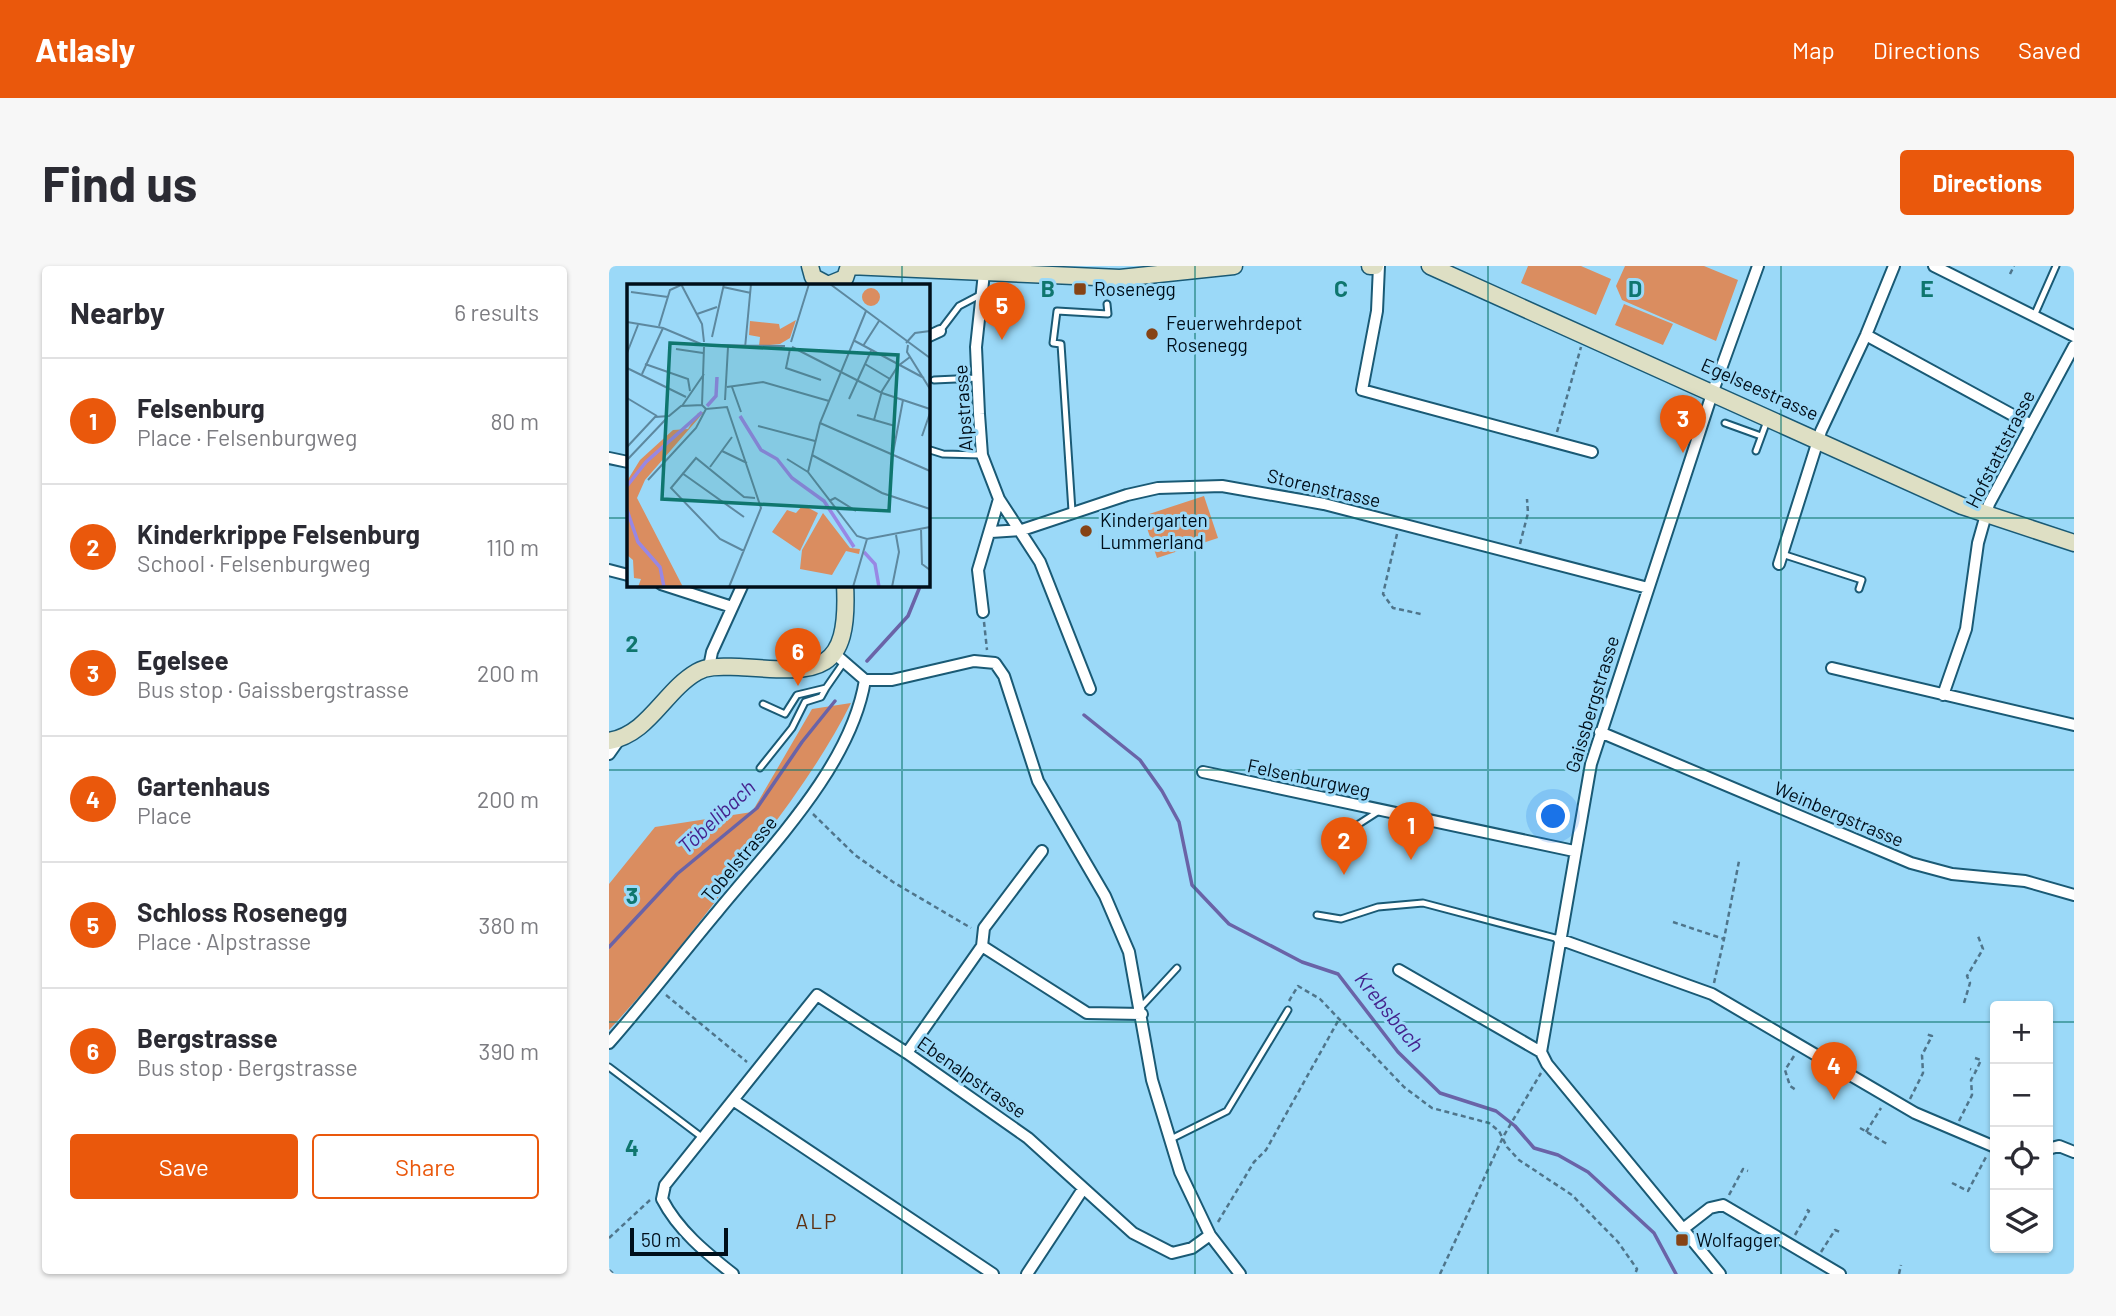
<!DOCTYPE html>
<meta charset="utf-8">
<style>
:root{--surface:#fff;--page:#f7f7f7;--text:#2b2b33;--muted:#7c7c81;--line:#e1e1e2;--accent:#ea580c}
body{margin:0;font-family:Barlow,sans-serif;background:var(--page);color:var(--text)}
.controls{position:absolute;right:21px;bottom:21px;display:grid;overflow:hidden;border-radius:7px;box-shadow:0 2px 5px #0004}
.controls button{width:63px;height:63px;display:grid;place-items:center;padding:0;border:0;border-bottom:2px solid var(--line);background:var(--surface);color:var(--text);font:35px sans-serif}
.scale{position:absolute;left:21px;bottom:18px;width:98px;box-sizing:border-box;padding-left:7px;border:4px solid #000f1a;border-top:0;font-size:19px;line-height:24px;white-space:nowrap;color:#000f1a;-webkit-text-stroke:5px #9bd9f8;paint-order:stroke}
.you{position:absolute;left:945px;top:551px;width:24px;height:24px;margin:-18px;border:5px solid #fff;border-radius:50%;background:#1a73e8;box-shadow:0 0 0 10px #1a73e833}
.badge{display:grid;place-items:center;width:46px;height:46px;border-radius:50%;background:var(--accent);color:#fff;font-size:23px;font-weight:700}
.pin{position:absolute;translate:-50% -58px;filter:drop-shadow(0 2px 4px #0008)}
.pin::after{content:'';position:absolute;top:37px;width:24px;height:21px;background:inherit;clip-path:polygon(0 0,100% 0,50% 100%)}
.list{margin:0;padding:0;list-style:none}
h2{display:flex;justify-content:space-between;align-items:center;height:91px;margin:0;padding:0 28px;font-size:30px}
h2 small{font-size:23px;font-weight:400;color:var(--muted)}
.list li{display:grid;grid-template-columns:46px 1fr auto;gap:21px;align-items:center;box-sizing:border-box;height:126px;padding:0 28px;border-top:2px solid var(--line)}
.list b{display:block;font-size:26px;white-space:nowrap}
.list p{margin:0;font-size:23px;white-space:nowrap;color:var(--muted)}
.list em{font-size:23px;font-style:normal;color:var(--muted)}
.actions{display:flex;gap:14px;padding:21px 28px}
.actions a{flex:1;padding:16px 0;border:2px solid var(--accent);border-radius:7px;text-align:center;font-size:24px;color:var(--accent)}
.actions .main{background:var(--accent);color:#fff}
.icon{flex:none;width:38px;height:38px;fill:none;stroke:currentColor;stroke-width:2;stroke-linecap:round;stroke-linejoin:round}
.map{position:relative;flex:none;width:1465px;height:1008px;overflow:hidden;border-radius:7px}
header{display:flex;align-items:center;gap:42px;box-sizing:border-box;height:98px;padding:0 35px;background:var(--accent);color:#fff}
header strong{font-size:33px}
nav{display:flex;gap:38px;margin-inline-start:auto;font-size:24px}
.intro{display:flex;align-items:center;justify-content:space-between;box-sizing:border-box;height:168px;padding:0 42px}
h1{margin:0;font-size:49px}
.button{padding:18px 32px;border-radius:7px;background:var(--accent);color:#fff;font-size:24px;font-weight:700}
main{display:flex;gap:42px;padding:0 42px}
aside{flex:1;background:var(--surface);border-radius:7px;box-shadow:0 2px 5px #0004}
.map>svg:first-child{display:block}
.green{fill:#da8d60}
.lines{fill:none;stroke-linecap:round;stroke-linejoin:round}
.stream{stroke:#6a63a7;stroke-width:3.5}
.lane-casing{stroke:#1a5a75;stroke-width:9}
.street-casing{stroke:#1a5a75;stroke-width:14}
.secondary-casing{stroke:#1a5a75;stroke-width:19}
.path{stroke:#4f758b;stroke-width:2.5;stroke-dasharray:5 3.5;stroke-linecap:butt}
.lane{stroke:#fff;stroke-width:5}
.street{stroke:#fff;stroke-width:10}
.secondary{stroke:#dedfc4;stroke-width:16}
.grid{fill:none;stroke:#0f766e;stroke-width:2;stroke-opacity:0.55}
.poi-dot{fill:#864315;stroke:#9bd9f8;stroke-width:2.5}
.labels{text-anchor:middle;stroke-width:6;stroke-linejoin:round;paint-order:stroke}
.poi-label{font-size:19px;fill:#000f1a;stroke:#9bd9f8;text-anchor:start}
.street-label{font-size:19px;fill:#000f1a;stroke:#9bd9f8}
.water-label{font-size:21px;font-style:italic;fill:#45238e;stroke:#9bd9f8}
.neighbourhood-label{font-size:21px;letter-spacing:2px;fill:#5e3011;stroke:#9bd9f8}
.inset-river{fill:none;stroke:#9887e4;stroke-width:3.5}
.inset-road{fill:none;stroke:#5d889f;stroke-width:2}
.view{fill:#0f766e;fill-opacity:0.15;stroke:#0f766e;stroke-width:3.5}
.inset-edge{fill:none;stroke:#000f1a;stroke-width:3.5}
.grid-label{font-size:23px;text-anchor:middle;font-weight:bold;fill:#0f766e;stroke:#9bd9f8;stroke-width:6;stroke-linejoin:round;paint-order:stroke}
</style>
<header>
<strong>Atlasly</strong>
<nav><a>Map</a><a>Directions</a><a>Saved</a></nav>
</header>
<div class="intro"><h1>Find us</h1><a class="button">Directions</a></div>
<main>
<aside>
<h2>Nearby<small>6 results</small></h2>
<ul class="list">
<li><span class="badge">1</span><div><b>Felsenburg</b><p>Place · Felsenburgweg</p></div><em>80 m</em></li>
<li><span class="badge">2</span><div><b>Kinderkrippe Felsenburg</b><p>School · Felsenburgweg</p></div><em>110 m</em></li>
<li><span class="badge">3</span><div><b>Egelsee</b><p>Bus stop · Gaissbergstrasse</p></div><em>200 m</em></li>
<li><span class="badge">4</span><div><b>Gartenhaus</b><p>Place</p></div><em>200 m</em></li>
<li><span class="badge">5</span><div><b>Schloss Rosenegg</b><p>Place · Alpstrasse</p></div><em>380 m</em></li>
<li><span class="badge">6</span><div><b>Bergstrasse</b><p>Bus stop · Bergstrasse</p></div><em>390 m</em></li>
</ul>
<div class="actions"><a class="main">Save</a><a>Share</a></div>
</aside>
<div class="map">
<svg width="1465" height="1008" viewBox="0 0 1465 1008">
<rect width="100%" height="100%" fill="#9bd9f8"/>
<!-- green -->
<path class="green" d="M919,0H972L1002,13L987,49L912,17Z
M1016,0H1095L1129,14L1107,75L1013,34L1007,20Z
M1015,38L1064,58L1054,79L1006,59Z
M595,230L609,272L548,292L534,250Z
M242,437C210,501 166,557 122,615C83,666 44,717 0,764V618L46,561L143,546L203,443Z"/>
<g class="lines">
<!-- stream -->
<path class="stream" d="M258,395L299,350L312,318
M475,449L531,494L553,525L570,556L583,619L620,658L693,696L729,708L789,786L831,827L887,845L906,860L925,882L949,889L979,906L1045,967L1067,1008
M0,681L68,608L148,542L193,476L226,435"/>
<!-- lane casing -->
<g class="lane-casing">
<path id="lane" d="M1425,50L1447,0
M331,65L350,40L371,29
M325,114L369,112
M1116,157L1152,170
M318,183L334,188L373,189
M1147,185L1158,155
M463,245L452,78L444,77L448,45L499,48L498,38
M1173,288L1253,314L1250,323
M154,438L176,448L188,429L217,422L235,396
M151,502L183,462L196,436L212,431L217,422
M739,565L770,545
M708,649L732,653L769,641L814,637L950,673
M532,741L568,702
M0,801L94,872
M562,873L618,845L679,744"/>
</g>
<!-- street casing -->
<g class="street-casing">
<path id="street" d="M770,0L768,45L753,124L983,186
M1325,0L1465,70
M1257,69L1422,159
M318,71L331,65
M0,192L19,196
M390,233L431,296L481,423
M382,266L413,264L518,229L549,222L613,220L715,238L1039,322
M1170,298L1212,165L1257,69L1285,0
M0,304L19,309
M52,318L123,341
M374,346L369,304L390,233L373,189L370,148L367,81L375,7
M226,388L256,414H283L365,395L386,397L395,410L429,515L496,630L520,686L543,814L571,906L601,969L631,1008
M100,401L103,386L134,318
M1223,402L1465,459
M1334,429L1357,363L1369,277L1380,238L1465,80
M991,466L1302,597L1343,608L1416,615L1465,629
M0,488L12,471
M594,506L965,585
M950,673L1103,728L1306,847L1386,881
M373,680L478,747L533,748
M790,704L932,786
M0,777C38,734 72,689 109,645C162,580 242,500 256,414
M298,787L373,680L375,662L433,585
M124,834L384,1008
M1439,883L1450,880L1465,886
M1074,963L1101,942L1114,939L1231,1008
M124,1008C96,986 69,964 53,933L56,919L208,729L298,787L419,872L524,967L563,987L583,982L601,969
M418,1008L474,923
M1111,1008L938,798L932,786L982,498L1104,125L1149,0"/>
</g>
<!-- secondary casing -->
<g class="secondary-casing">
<path id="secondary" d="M201,0L204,11L219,19
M240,0L511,12L625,0
M761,0H766
M821,0L1353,240L1465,277
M219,19L236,12L240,0
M0,475C40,468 55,425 88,406C100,399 115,401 130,401C207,406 241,412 236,318"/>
</g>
<!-- path -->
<path class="path" d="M1401,8L1405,0
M948,166L972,81
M788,268L774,328L784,342L812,348
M911,278L919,247L918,233
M375,356L378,384
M204,548L246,589L284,616L362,662
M1064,656L1115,673L1130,595
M1105,717L1115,673
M57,729L138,796
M680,735L689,720L711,733L795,821L823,842L880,857L890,865L898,881L910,894L963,929L1009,976L1028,1003L1026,1008
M1355,737L1361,717L1358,710L1374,683L1369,670
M1185,790L1176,804L1181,820L1187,824
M1366,792L1372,794L1367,805
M1301,833L1314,807L1313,789L1323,770L1317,768
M1350,855L1363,829L1362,814L1367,805L1361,803
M1251,862L1278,878
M1257,866L1272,842
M1343,917L1359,925L1378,889
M1120,929L1134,903L1139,905
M609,956L645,896L657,884L729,755
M1186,969L1200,945L1197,943
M0,972L41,934
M1212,986L1226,964L1231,966
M0,1004L5,1008
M831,1008L894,871L932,807
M1290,1008L1292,999"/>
<!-- lane -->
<use href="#lane" class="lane"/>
<!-- street -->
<use href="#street" class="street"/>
<!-- secondary -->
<use href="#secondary" class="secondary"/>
</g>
<!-- grid -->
<path class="grid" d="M293,0V19M586,0V1008M879,0V1008M1172,0V1008M0,252H19M318,252H1465M293,318V1008M0,504H1465M0,756H1386M1439,756H1465"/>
<!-- markers -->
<g class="poi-dot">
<rect x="464" y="16" width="14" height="14" rx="3.5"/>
<circle cx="543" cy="68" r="7"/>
<circle cx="477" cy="265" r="7"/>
<rect x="1066" y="967" width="14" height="14" rx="3.5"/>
</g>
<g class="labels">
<!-- poi labels -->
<g class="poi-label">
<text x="485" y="30">Rosenegg</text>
<text x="557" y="64">Feuerwehrdepot<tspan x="557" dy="22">Rosenegg</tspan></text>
<text x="491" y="261">Kindergarten<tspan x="491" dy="22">Lummerland</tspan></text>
<text x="1087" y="981">Wolfagger</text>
</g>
<!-- street labels -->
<g class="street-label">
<text transform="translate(1151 123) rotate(24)" y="7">Egelseestrasse</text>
<text transform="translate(354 142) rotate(-94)" y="7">Alpstrasse</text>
<text transform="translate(1391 183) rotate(-63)" y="7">Hofstattstrasse</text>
<text transform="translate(715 222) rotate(13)" y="7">Storenstrasse</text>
<text transform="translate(983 438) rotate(-73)" y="7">Gaissbergstrasse</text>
<text transform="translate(700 512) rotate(12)" y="7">Felsenburgweg</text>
<text transform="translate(1230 548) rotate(23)" y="7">Weinbergstrasse</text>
<text transform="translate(130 593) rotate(-50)" y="7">Tobelstrasse</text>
<text transform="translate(363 811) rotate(35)" y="7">Ebenalpstrasse</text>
</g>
<!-- water labels -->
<g class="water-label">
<text transform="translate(108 551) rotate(-43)" y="7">Töbelibach</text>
<text transform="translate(780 746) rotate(51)" y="7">Krebsbach</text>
</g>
<!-- neighbourhood labels -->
<g class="neighbourhood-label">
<text x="208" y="963">ALP</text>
</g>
</g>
<!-- overview -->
<g transform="translate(18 18)">
<rect width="303" height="303" fill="#9bd9f8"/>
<path d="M235 13a9 9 0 1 1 18 0a9 9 0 1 1-18 0ZM169,36L163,54L153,60L132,62L133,53L122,51L123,37L152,40L153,45ZM77,128L18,196L10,214L56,303H11L14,295L7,294L6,276L0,271V197L13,176L46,146L61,145L71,129ZM176,221L191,229L173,267L145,248L160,226L169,229ZM196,229L223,264L233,265L232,270L219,267L205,291L173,285L175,266Z" fill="#da8d60"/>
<path class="inset-river" d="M80,122L89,112L90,93M113,132L134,166L150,175L165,194L197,217L227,263M0,202L19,178L75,128M0,226L11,258L33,283L37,303M237,268L248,280L252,303"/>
<path class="inset-road" d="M54,0L75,40L77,58M203,0L303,74M96,3L124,9M4,8L41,13M239,27L193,139L181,188L230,252L240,255L303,243M70,30L90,23M0,38L36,44L74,60M32,42L43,6L54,1M85,53L97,0M226,56L297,94M164,58L182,0M279,59L288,49L303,47M80,61L158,62M281,61L280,68L303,105M236,62L252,37M165,63L255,109L303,125M118,64L124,0M49,65L76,69M163,65L159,84L194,96M0,69L11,41M18,80L61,95L63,107M238,80L263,95M0,84L59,113M15,90L36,44M100,103L136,98L202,117M105,103L114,128M0,114L30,132M222,115L244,67M98,116L101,63M75,121L79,125L100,123L134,224L102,303M55,122L77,90M230,131L268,142M247,136L255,107L271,82L283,73M193,139L303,187M131,142L188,157M295,152L303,129M0,163L28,133L42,132L54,122L75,121L77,63M95,167L120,179M266,169L276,116M185,171L255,209L303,225M160,175L181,188M0,176L40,134M83,183L105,153M55,189L117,233M21,196L69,144L79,125M202,217L208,214L229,227M294,245L295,280L303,286M117,267L93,255L44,204L69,174L117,213L128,214M226,303L240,255M265,303L272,268L269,251"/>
<path class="view" d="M43,59L271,71L262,227L35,215Z"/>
<rect width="303" height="303" class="inset-edge"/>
</g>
<g class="grid-label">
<text x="439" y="31">B</text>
<text x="732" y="31">C</text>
<text x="1026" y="31">D</text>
<text x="1318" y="31">E</text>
<text x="23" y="386">2</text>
<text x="23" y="638">3</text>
<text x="23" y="890">4</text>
</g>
</svg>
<div class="controls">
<button>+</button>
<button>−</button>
<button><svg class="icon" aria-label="locate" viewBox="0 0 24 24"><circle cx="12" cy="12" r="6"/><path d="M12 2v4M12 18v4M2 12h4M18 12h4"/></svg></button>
<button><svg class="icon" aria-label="layers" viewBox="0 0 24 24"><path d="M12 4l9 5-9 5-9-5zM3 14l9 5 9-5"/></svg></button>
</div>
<div class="scale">50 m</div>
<div class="you"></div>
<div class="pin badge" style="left:802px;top:594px">1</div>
<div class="pin badge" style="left:735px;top:609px">2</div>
<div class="pin badge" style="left:1074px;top:187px">3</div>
<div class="pin badge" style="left:1225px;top:834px">4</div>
<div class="pin badge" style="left:393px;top:74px">5</div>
<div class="pin badge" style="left:189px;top:420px">6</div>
</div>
</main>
